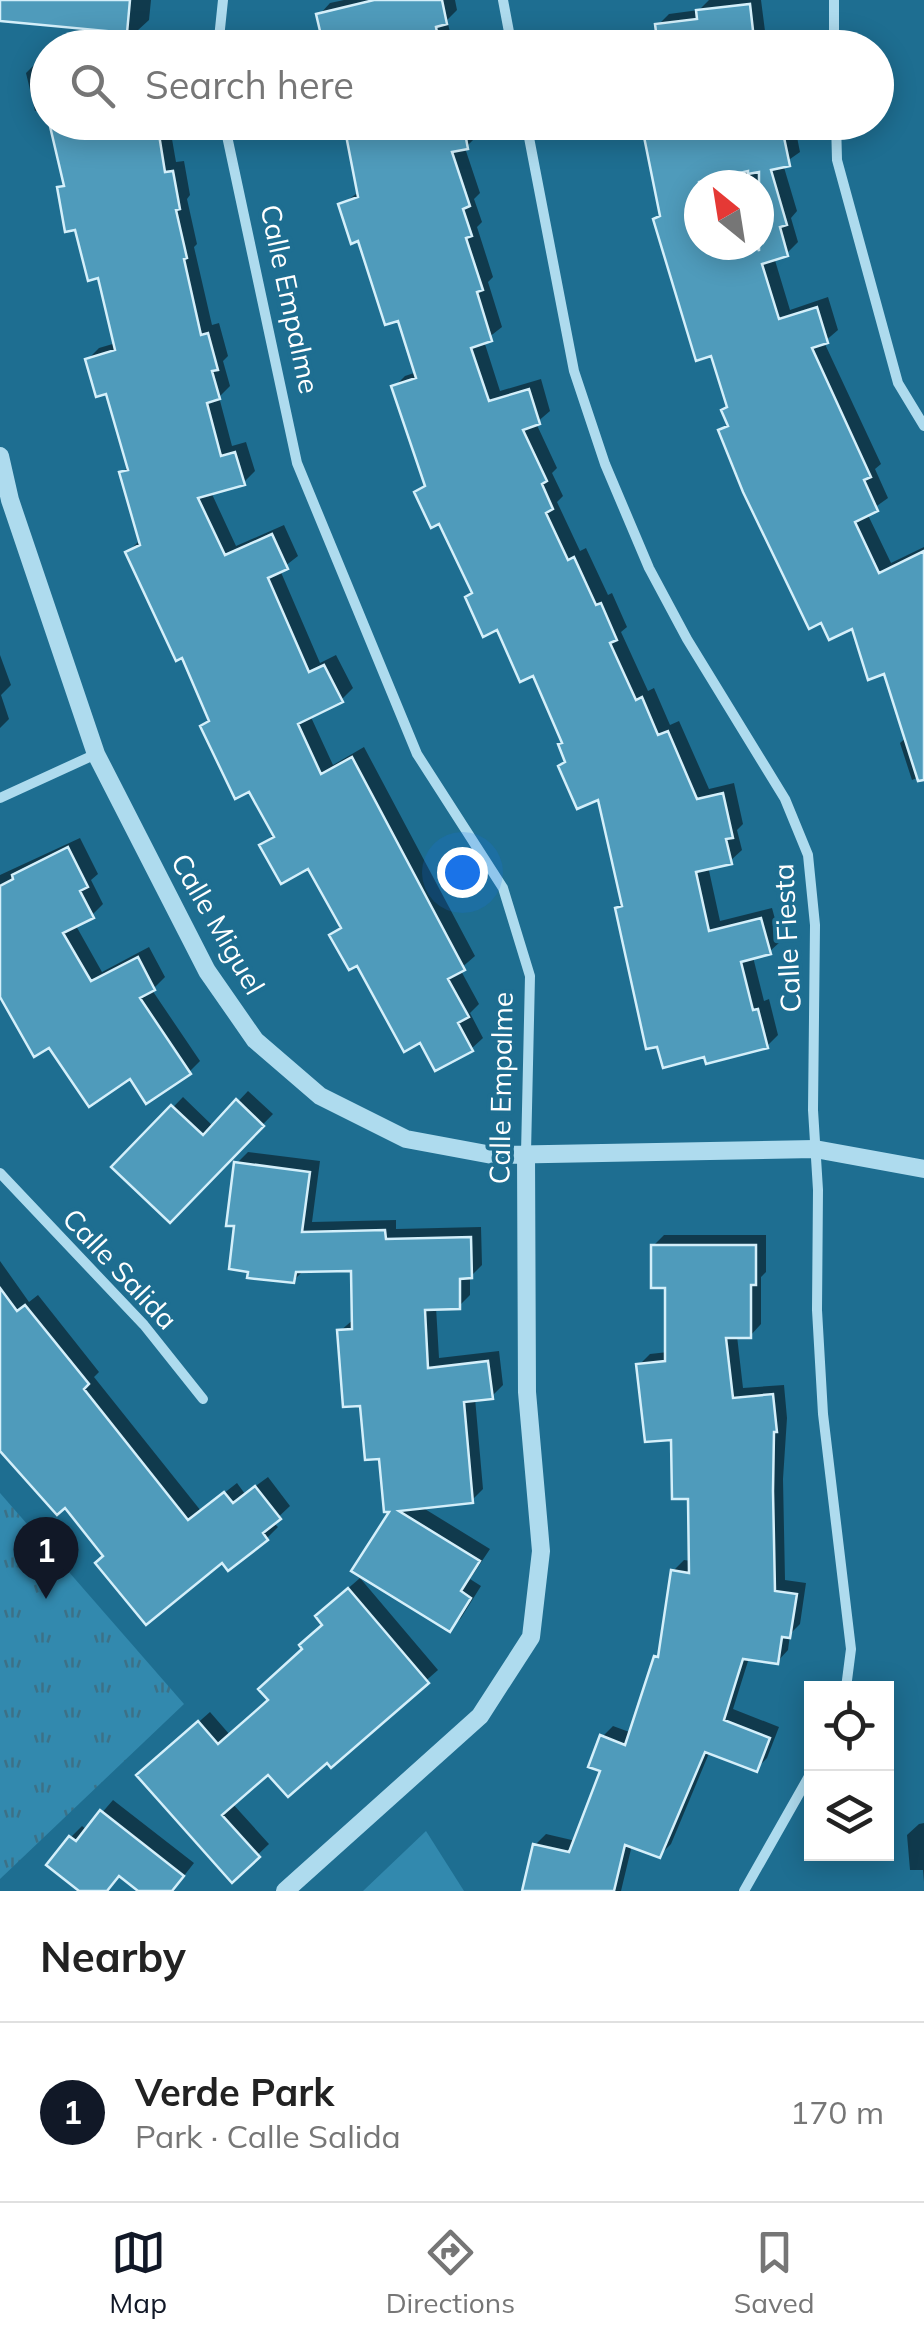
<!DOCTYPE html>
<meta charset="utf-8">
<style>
:root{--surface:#fff;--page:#f6f6f6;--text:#222;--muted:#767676;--line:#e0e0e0;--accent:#111827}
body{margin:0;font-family:Mulish,sans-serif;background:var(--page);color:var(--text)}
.controls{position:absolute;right:30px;bottom:30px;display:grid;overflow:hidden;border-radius:0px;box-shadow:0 5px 25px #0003}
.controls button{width:90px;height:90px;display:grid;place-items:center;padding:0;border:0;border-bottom:2px solid var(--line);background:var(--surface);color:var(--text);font:50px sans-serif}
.compass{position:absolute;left:684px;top:170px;width:90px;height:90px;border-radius:50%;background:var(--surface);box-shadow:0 5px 25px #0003;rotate:330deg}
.you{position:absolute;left:462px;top:872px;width:35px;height:35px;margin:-25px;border:8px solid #fff;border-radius:50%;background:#1a73e8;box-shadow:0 0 0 15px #1a73e833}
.badge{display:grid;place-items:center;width:65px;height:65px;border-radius:50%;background:var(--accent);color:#fff;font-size:32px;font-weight:700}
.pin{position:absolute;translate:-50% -82px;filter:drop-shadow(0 2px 5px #0008)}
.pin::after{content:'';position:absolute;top:52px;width:35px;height:30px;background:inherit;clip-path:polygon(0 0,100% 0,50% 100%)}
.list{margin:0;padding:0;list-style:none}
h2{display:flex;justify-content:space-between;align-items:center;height:130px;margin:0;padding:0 40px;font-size:42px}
h2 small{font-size:32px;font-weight:400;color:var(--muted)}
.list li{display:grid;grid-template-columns:65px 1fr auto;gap:30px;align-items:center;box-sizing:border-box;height:180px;padding:0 40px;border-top:2px solid var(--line)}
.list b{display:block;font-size:38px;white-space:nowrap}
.list p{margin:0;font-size:32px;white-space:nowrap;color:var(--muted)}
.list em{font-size:32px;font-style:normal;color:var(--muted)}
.icon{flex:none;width:55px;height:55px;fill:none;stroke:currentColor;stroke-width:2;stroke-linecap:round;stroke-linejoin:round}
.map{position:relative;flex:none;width:924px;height:1891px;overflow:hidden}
.search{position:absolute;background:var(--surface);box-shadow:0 5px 25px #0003;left:30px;right:30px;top:30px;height:110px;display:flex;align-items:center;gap:25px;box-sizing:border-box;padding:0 35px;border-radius:55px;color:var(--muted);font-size:38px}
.sheet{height:310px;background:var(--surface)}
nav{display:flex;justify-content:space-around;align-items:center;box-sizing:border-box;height:140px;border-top:2px solid var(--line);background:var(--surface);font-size:28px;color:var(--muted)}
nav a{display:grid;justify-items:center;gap:5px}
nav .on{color:var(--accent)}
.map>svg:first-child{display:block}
.grass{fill:#3289ae}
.park{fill:url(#park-tufts)}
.shadow{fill:#0007;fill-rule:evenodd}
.building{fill:#4f9bbb;stroke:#d4effa;stroke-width:2.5;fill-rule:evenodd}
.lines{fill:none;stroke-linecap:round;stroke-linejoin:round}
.minor{stroke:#aedbee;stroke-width:10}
.tertiary{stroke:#aedbee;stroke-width:18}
.labels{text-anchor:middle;stroke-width:8;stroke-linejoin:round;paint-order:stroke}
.street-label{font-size:28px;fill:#fff;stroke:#1e6e91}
</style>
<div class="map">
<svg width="924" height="1891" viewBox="0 0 924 1891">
<defs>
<pattern id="park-tufts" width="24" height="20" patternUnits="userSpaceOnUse" patternTransform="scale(2.5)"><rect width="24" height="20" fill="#3289ae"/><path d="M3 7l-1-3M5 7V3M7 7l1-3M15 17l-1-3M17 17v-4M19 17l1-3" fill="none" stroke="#3c7187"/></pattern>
</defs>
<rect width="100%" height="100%" fill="#1e6e91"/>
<!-- grass -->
<path class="grass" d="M426,1831L464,1891H363Z"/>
<!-- park -->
<path class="park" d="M0,1493L184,1704L0,1879Z"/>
<!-- shadow -->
<path class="shadow" d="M27,0H151L149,20L137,31L25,21Z
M344,0H455L457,10L447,20L453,44L449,48H327L319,15L330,3Z
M709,0H761L765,31L773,30L775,48H652L659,36L658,25L669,14L699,10Z
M147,37L146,46L161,42L162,48H99Z
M48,59V109L35,111L26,73L38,61Z
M52,122H169L176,162L184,161L190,195L187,199L197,244L194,247L212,325L219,323L228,356L223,361L230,386L219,397L232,446L246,442L255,471L243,483L211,492L236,546L284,525L298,556L280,570L320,663L336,655L353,688L341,700L310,715L333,765L364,747L475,956L460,969L479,1004L470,1013L483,1038L471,1049L421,1039L332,935L342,925L309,866L263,845L275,833L250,789L203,726L210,719L183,654L128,552L139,541L122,473L129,466L108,391L88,359L99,348L116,343L100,275L59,188L65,182Z
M350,122H476L478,135L465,148L480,193L474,199L482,222L477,227L493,277L488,282L502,327L484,341L500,391L541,379L550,411L536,423L557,468L552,473L563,496L557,502L580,551L586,548L608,595L612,593L627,627L621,632L648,691L654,688L670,725L679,721L709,789L734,783L743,824L737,830L742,850L730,861L708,866L720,921L772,908L781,941L769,952L753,957L764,1001L769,999L778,1035L767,1046L617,908L623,902L600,797L560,766L567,760L564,741L534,673L474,591L440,521L417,492L426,483L394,387L405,376L417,372L399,318L341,205L360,191Z
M643,122H745L746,129L773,122H794L800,152L783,164L797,211L791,218L798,242L787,253L774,257L790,310L828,297L838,330L824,342L881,464L875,469L888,498L867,513L891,563L924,547V780L922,776L912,780L900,743L907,737L886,671L721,431L729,422V405L713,353L655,219L662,213ZM699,185H759V245H699Z
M0,655L11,685L1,695L9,719L0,728Z
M80,838L98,874L91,880L103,904L92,915L75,924L102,972L149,947L165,977L152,990L200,1061L189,1072L131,1076L50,1044L0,992V875Z
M248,1091L273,1114L170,1220L115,1167L183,1097L214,1127Z
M248,1152L320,1161L312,1222L396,1220V1229L481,1227L482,1265L470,1277V1295L459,1306L436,1307L439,1358L499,1351L503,1385L492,1396L475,1398L483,1489L472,1500L420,1506L490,1549L470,1579L481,1586L461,1618L450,1629L393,1509L381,1456L340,1331L354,1319V1268L304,1270L293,1281L237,1224V1163Z
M664,1235H766V1272L761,1277V1324L750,1336H737L743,1388L784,1385L787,1418L783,1479L785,1580L806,1583L800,1624L790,1634L788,1650L777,1662L749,1658L733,1709L779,1727L767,1758L756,1769L710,1751L671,1844L660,1855L632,1845L621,1891H525L535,1845L546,1834L576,1841L604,1770L602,1737L613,1726L632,1733L656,1657L662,1651L673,1571L684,1560L691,1561L690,1496L674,1437L639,1365L650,1354L668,1352V1285L653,1246Z
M0,1261L29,1302L38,1295L99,1372L94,1377L201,1511L237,1483L245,1494L268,1477L290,1506L273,1522L278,1527L267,1538L222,1559L106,1555L66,1505L0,1448Z
M360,1578L438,1670L331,1764L327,1759L269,1771L232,1803L269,1844L232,1879L151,1764L210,1712L230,1735L270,1699L325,1624L329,1605Z
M113,1800L194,1863L172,1891H142L120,1874L105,1891H94L71,1837L82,1826L87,1830Z
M924,1823V1882L923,1870H910L907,1835L919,1824Z"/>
<!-- building -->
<path class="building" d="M0,0H130L127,33L0,21Z
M374,0H442L447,24L436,27L440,48H324L316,14Z
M750,4L755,48H658L655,24L697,19L696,10Z
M49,122H157L165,172L173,171L180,209L176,210L187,258L184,259L201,335L208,333L218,370L212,371L220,399L207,403L221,456L235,452L245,485L198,498L225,555L272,534L288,569L268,578L309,672L324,665L343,702L298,724L321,774L352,757L465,970L448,979L469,1017L458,1023L473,1051L435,1071L420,1043L404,1052L357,966L349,970L329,935L341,928L308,869L281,884L259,845L274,837L249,792L235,799L200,726L209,721L182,658L176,661L125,552L140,545L119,472L128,470L106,394L96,397L85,359L115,350L98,278L88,281L75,230L65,232L57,187L64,186Z
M351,122H463L468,149L452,152L470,206L463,209L472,236L466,238L483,290L477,292L492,341L471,348L489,401L529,389L540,424L523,430L547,481L542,484L553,509L546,513L568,560L574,557L596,605L601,603L617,640L610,643L636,700L642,697L658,735L668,731L697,799L723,793L733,838L726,839L732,864L696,872L709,931L761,918L771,954L741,962L753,1010L758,1009L768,1048L706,1064L704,1057L663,1068L657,1047L646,1049L615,908L622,906L598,800L577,809L558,766L565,762L558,744L562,743L533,676L520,682L497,630L483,637L465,597L472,593L439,524L431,528L414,492L425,486L391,386L416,378L398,321L385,325L358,241L351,244L338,204L358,197L344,125Z
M641,122H732L735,138L782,128L790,166L771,170L787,225L780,227L788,256L762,264L779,319L817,307L828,343L812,348L871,477L864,480L878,511L855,522L879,573L924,551V780L918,781L884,674L868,680L852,629L829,640L821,623L809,629L743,492L718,430L728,426L721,410L727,407L711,356L696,361L653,219L660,216ZM748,171V174L759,172V251L757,245H699V182Z
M68,847L88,887L80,891L94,918L63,933L91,981L138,957L155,990L140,998L191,1074L146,1104L130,1079L89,1107L49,1048L34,1057L0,997V886L13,879L12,875Z
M236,1099L264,1126L170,1223L111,1167L171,1105L203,1135Z
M234,1162L310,1172L302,1232L385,1230L386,1239L471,1237L472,1278L460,1279V1309L425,1310L428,1368L488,1361L493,1399L464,1402L473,1503L399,1511L480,1561L461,1591L471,1598L450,1632L351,1571L389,1512H384L379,1459L365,1460L360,1406L343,1407L337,1330L352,1329L351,1271L296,1272L294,1283L247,1278L248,1272L229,1269L234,1226H226Z
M651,1245H756V1285H751V1338H726L733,1398L773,1394L777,1432H774L773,1491L775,1591L797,1594L790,1638L782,1637L778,1664L743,1659L724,1720L770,1738L757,1772L705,1752L660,1858L625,1845L614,1891H522L533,1844L569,1852L600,1771L588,1767L600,1735L625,1745L654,1656L658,1657L671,1570L689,1573L688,1499H672L671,1440L645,1442L636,1364L665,1361V1288H651Z
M0,1288L17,1311L25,1305L89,1384L84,1389L188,1520L224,1492L233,1503L255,1486L281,1519L263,1533L268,1540L228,1571L222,1563L146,1625L95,1563L103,1556L65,1508L57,1515L0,1451Z
M348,1588L429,1683L331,1768L327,1763L288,1797L268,1775L222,1815L260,1857L232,1883L136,1775L198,1721L218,1744L268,1700L258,1689L302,1649L299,1645L322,1625L315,1616Z
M100,1810L184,1876L172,1891H138L119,1876L107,1891H79L46,1865L69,1836L76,1841Z"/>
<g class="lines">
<!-- minor -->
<path class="minor" d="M503,0L512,48
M834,0V48
M218,48L223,0
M224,122L297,463L417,754L503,888L530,976L526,1153
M526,122L574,371L605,464L649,568L687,639L785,799L808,855L815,925L813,1110L818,1190L817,1310L823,1414L851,1649L846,1688
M836,122L837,160L898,383L924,426
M0,798L96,754
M0,1173L144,1325L203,1399
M744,1891L812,1771"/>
<!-- tertiary -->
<path class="tertiary" d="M0,456L10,500L96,754L207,971L255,1040L320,1096L406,1139L492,1155L815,1149L924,1169
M285,1891L480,1716L531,1637L541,1551L527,1392L526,1153"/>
</g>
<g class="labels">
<!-- street labels -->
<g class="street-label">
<text transform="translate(290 299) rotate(78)" y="10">Calle Empalme</text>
<text transform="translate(218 924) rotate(60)" y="10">Calle Miguel</text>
<text transform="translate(787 938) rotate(-93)" y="10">Calle Fiesta</text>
<text transform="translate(501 1088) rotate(-89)" y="10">Calle Empalme</text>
<text transform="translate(120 1269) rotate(47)" y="10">Calle Salida</text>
</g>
</g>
</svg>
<div class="controls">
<button><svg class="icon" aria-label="locate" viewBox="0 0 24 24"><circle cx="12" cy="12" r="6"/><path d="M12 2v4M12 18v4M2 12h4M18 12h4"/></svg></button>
<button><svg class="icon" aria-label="layers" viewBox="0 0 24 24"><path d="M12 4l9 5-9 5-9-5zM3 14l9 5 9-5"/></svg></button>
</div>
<svg class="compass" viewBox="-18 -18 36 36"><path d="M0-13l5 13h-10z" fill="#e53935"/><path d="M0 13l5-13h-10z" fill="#767676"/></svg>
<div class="you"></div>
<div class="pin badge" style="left:46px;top:1599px">1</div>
<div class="search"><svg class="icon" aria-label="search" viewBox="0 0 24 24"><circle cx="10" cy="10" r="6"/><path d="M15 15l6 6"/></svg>Search here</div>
</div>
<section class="sheet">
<h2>Nearby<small></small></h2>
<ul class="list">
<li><span class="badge">1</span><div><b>Verde Park</b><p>Park · Calle Salida</p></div><em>170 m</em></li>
</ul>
</section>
<nav>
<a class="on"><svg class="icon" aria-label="map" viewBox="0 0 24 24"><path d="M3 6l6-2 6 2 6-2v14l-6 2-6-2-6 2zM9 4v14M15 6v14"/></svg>Map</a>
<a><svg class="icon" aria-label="directions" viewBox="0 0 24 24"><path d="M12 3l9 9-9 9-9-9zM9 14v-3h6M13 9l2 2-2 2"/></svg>Directions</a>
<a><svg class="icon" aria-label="saved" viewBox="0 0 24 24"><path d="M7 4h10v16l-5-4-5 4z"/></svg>Saved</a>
</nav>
